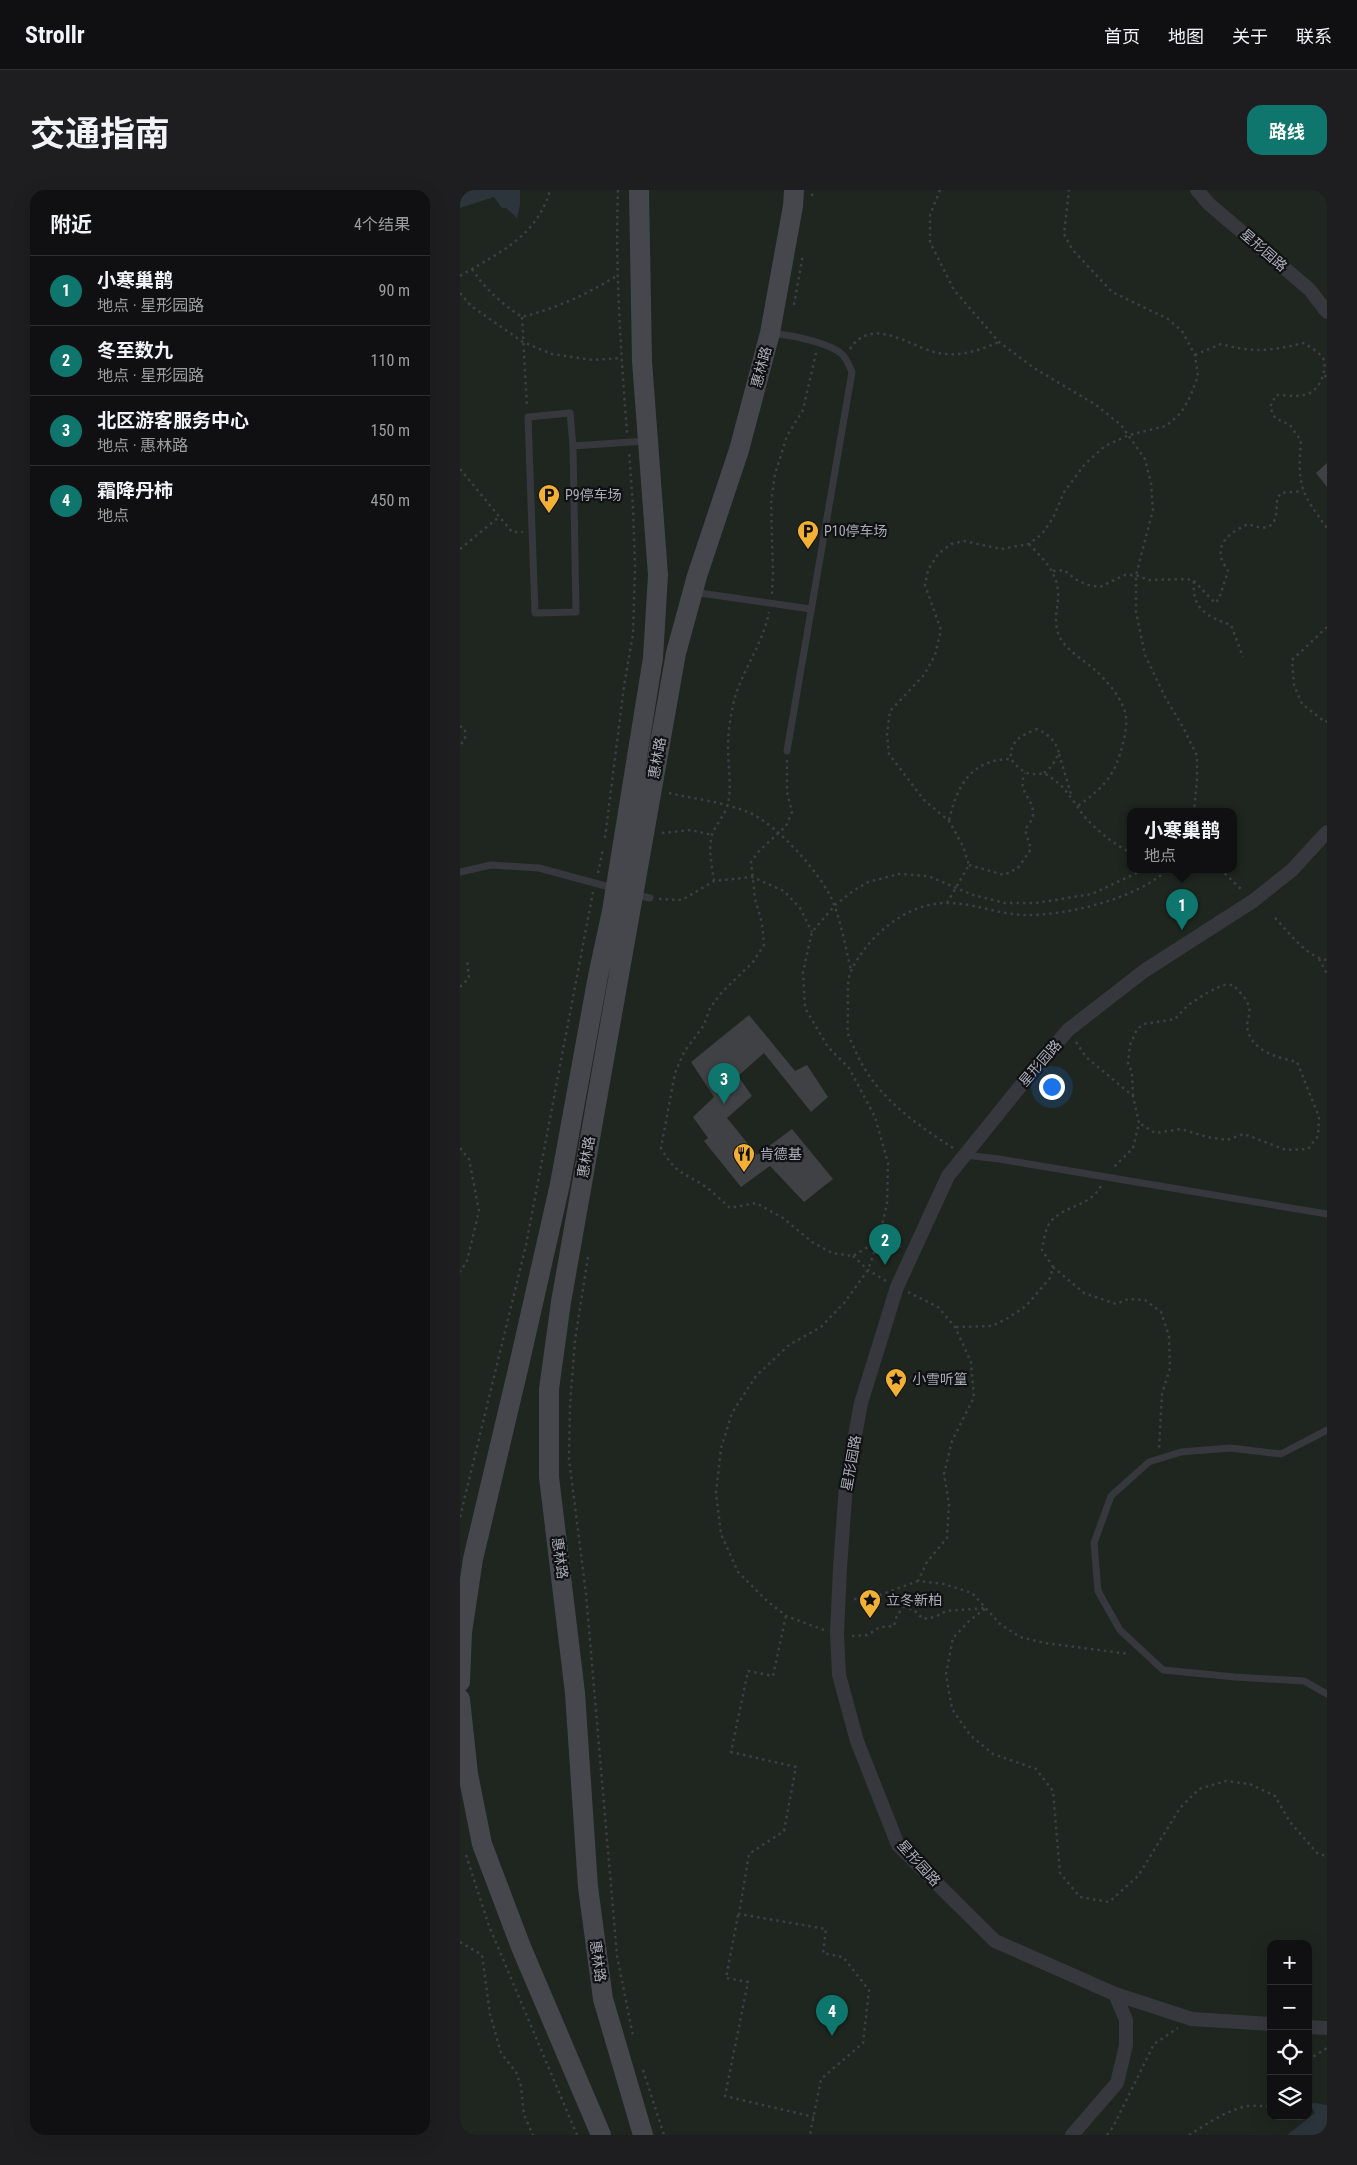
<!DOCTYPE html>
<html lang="zh">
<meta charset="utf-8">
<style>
:root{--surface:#101012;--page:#1e1e20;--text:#f1f3f6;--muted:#9c9d9f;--line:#303032;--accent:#0f766e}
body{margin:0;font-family:"Roboto Condensed","Noto Sans SC",sans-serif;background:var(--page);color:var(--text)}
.controls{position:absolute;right:15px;bottom:15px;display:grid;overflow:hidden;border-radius:10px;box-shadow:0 5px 20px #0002}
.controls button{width:45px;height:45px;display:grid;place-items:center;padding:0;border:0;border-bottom:1px solid var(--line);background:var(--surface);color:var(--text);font:25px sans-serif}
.you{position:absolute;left:591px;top:896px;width:18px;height:18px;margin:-12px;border:4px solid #fff;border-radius:50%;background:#1a73e8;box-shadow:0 0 0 8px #1a73e833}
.badge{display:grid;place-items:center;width:32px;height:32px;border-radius:50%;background:var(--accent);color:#fff;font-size:16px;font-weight:700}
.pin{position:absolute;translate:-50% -41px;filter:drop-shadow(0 1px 2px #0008)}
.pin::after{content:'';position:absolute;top:26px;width:18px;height:15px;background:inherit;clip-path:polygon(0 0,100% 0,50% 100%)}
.popup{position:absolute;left:667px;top:618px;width:110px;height:65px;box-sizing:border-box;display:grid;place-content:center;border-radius:10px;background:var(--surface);filter:drop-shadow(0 1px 4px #0005);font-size:16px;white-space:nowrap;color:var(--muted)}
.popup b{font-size:19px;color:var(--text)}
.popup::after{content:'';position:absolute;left:50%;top:100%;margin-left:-10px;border:10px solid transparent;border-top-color:var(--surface)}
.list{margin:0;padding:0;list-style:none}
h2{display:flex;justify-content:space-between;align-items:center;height:65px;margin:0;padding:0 20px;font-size:21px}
h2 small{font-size:16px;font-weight:400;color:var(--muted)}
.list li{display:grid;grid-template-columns:32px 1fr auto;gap:15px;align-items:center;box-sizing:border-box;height:70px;padding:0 20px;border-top:1px solid var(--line)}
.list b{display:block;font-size:19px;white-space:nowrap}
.list p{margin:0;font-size:16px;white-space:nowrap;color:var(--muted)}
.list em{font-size:16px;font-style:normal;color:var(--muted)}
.icon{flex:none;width:28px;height:28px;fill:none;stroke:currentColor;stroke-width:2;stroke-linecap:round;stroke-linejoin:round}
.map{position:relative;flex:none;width:867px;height:1945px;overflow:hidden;border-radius:15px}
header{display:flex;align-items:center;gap:30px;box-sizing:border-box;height:70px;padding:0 25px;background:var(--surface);border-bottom:1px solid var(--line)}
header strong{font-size:24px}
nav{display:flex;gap:28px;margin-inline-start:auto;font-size:18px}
.intro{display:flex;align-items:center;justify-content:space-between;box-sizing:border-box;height:120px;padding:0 30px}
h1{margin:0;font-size:35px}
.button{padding:12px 22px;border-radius:15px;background:var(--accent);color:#fff;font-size:18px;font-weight:700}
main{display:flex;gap:30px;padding:0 30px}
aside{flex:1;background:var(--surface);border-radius:15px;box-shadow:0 5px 20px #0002}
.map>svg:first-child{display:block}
.green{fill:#1e261f;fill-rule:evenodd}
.water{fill:#2c353c}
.building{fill:#404145}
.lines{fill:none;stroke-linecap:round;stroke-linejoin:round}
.path{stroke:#3d3f44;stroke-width:2.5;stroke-dasharray:2.5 4;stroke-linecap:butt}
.lane{stroke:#37383d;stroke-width:7}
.street{stroke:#37383d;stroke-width:14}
.secondary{stroke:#45474d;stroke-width:20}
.labels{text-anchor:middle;stroke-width:4.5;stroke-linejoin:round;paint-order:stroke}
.street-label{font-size:14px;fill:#a8adb8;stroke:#111113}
.poi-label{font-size:14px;fill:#a8adb8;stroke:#111113;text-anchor:start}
</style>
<header>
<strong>Strollr</strong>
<nav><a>首页</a><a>地图</a><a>关于</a><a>联系</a></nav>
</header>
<div class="intro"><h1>交通指南</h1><a class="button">路线</a></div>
<main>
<aside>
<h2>附近<small>4个结果</small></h2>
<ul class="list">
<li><span class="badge">1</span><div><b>小寒巢鹊</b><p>地点 · 星形园路</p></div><em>90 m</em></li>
<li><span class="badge">2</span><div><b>冬至数九</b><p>地点 · 星形园路</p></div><em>110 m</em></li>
<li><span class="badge">3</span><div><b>北区游客服务中心</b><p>地点 · 惠林路</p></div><em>150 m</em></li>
<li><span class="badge">4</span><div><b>霜降丹柿</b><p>地点</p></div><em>450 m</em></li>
</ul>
</aside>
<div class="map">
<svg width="867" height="1945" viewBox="0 0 867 1945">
<rect width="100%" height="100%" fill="#161618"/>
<!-- green -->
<path class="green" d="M0,0H867V1945H0ZM671,621H773V679H671ZM811,1754H848V1926H811Z"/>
<!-- water -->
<path class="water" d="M0,0H60V15L57,28L46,18H42L34,7L0,18Z
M855,1913L867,1915V1945H827L855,1923L850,1914Z"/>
<!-- building -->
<path class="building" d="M867,273V297L856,283Z
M289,825L335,881L347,875L368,907L351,922L304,863L278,886L292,906L267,928L297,965L332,939L373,989L344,1012L310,976L281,997L244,951L248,948L233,927L254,907L231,872Z"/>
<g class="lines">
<!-- path -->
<path class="path" d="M158,0C155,81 161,162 167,243
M480,0L470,25V52L494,100L539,152L574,178L636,215L661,235L685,269L691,293L693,320L676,385V422L685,465L705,507L724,539L737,566V590L734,621
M352,6L353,0
M12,79C26,100 41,113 62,127C97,118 128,104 158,85
M0,86C38,63 77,47 90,0
M0,103L11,116L63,152L92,164L133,170L161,168
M334,115L343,64
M62,127L67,218
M390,159C411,126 448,155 474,162C497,168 518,161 539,152
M735,165L761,154C793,163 811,161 843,153C850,157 860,162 864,170C867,183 858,203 844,205C836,207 825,205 816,205L810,217L815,228L830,235L841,251C837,295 841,303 867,338
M865,185L867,191
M0,279L52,342H63
M569,354C582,368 597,381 598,402C599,416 593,427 598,443C604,460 623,469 635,480C647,491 664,510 666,527C667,535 665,546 663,553C655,586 645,596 618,616
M0,359L39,327
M593,381L604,380L615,389L628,395L640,397L665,385H676L688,390L727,389L734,391L755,413L759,409L768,381C766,377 761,371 761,366C758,349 776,340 788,334C815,344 817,331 817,308L821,303L843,301
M734,391C731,419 748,427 771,435L783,467
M312,404L313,383L311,313L315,284L327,246L343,220L356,163
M867,437L832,470L834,495L842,514L865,532L867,531
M0,536L5,539V548L0,556
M599,564L611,604
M327,570V602L332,622L326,636L300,660L291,672L295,709L302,733L304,755L293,772L262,802L250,818L244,835L224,862L215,883L201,958C217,986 223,981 246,997C254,1003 262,1011 270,1018L296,1013L323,1028L352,1052L372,1063L393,1066L418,1051H432L441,1057
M584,583L592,576L599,563C595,550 589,545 577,539C562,545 549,551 551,569C560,581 569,587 584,583C607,597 609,606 624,626C637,641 654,654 671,663
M209,603C235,609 263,612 288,622C317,634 365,687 375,717C382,737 386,759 391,780
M489,630C497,596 511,569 551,569
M202,643L231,640L252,645
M145,648L164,496L173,444L175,377L173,318L169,261
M509,675L544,685L558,678L571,659L565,640C567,636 572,631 573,626C575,608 556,603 565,583
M760,679L783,701
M138,683L143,659
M254,691C252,676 248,660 252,645C256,634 265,625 268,614C272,595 268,576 268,557C268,541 271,523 275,507C284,478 303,453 309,422
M199,709L222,710L254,691L292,687L324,701L340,718L352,742
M487,713L509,675L503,656L489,631L464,610L429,564L427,544L430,521L464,485L475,465L481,440L465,395L468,380L478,364L491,354L504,351L541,359L569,354L582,344L593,328L604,302L625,274L645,256L669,245L706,236L721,223L730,207L738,186L735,165L722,141L708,129L652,102L612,59L604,44L609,0
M815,728C829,742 846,767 867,770
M859,769L867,784
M0,797L9,788L7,769
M616,852L626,867L673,906L679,933L673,958L654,977
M673,906L672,883L668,873L670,855L677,839L684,834L715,829L728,815L747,803L763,795H773C779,801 787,809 789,817C791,823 787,830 787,836C790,861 816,867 837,872L859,927L858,946L848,959L826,960L784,944L767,950L747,947L721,939L695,943L679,933
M0,958L9,969L19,1021L7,1071L0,1082
M493,958C453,932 414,905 395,860C393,855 389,849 388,843C387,836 388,827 388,820C388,808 386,790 392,779C409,745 448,712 488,713C513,713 538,724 563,725C606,726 677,709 708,679
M393,1066L408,1080L426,1091
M128,1067L115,1150L110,1215L109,1269L126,1404L157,1766L173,1846
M593,1077L624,1103L656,1114L668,1109L685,1110L701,1122L709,1146L710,1178L702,1204L699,1258
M448,1102L478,1117L495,1137L511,1172L514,1207L492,1251L484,1284L489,1314L487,1348L467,1372L458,1391L484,1394L512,1403L540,1434L560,1447L585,1453L669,1464
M496,1137L532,1136L548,1128L566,1116L590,1088L593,1077L582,1060C584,1050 585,1037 592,1030C607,1015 630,1016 641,996
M0,1327L66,1055L133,702
M394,1409H409L458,1391
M525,1419L510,1430L493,1448L486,1484L492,1519L510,1545L533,1564L576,1579L593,1601L600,1683L620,1707L649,1712L678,1686L720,1618L739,1599L766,1591L790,1594L815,1606L830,1632L858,1664L867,1666
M326,1426L313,1486L288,1481L271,1562L336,1577L324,1641L289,1664L279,1724L366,1739L363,1763L383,1767L409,1800L403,1853L361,1889L350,1945
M364,1440L326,1426L306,1410L278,1382L261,1344L256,1303L261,1258L272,1223L296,1186L329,1155L361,1137L384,1113L408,1080L418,1051L427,1014L428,973L415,927L389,878L368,857L345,818L343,782L352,742L375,715L393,701L408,692L439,684L468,686L513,705L545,713H576L632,704L685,679
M392,1446L407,1445L420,1437L434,1436L437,1425L444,1417L454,1420L463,1429L475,1427L486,1421L526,1418
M6,1665L29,1736L117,1945
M278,1725L266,1788L288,1792L265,1906L354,1927
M0,1752L22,1765L30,1824L41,1863L56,1882L61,1896L64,1925L73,1945
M848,1870L867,1858
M183,1880L204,1945
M647,1945L653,1937L694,1854L718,1838
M729,1945C747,1934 765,1921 787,1916C795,1915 803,1917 811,1916"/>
<!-- lane -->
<path class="lane" d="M312,143C329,145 376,153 385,168C388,172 390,178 392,182L327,561
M110,223L113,256L116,422L75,423L68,227Z
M113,256L186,251
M233,402L351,419
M0,682L31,675L79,678L153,698
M176,705L190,708
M505,965L539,969L867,1024
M867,1240L821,1264L770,1258L721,1262L689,1272L651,1306L634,1353L638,1401L660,1440L703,1480L775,1487L844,1491L867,1504"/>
<!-- street -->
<path class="street" d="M737,0L749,14L849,99L867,122
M811,1834L732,1829L655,1804L535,1751L438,1655L397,1551L379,1485L377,1443L380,1378L386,1294L401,1213L437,1097L488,986L563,893L608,840L684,781L793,711L832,680L867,642
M848,1837L867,1838
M612,1945L657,1893L666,1855V1830L655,1804"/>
<!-- secondary -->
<path class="secondary" d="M0,1492L2,1442L13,1369L59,1175L100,994L138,786L152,721L193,468L198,385L182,171L179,0
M0,1509L8,1584L22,1654L61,1757L141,1945
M183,1945L143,1809L128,1697L115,1503L89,1287V1199L101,1112L216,463L237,386L279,260L310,143L333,16L334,0"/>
</g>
<!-- icons -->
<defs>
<g id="parking-pin" transform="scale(1.125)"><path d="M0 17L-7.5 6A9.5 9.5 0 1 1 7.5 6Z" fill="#f2b134" stroke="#111113"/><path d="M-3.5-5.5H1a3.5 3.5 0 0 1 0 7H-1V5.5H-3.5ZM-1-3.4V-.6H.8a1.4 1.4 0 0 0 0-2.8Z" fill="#111"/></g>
<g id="restaurant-pin" transform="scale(1.125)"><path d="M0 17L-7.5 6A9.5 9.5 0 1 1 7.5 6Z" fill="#f2b134" stroke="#111113"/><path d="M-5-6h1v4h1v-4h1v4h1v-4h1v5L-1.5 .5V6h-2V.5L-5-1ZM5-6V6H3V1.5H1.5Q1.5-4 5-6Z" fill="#111"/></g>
<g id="sight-pin" transform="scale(1.125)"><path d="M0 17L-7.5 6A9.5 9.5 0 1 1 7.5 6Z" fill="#f2b134" stroke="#111113"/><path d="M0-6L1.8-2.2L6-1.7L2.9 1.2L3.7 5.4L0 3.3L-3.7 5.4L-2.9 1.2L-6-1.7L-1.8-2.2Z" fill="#111"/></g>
</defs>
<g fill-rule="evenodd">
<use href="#parking-pin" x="89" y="305"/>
<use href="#parking-pin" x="348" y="341"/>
<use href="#restaurant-pin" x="284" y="964"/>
<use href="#sight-pin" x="436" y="1189"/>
<use href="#sight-pin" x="410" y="1410"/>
</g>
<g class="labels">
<!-- street labels -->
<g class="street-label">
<text transform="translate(804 60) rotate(41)" y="5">星形园路</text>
<text transform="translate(301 177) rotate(-75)" y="5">惠林路</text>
<text transform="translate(197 568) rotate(-80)" y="5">惠林路</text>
<text transform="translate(580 873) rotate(-49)" y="5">星形园路</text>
<text transform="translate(126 967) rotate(-80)" y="5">惠林路</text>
<text transform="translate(391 1273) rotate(-80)" y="5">星形园路</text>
<text transform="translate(100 1368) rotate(82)" y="5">惠林路</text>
<text transform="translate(459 1673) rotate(48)" y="5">星形园路</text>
<text transform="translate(138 1771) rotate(82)" y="5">惠林路</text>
</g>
<!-- poi labels -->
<g class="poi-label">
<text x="105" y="310">P9停车场</text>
<text x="364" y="346">P10停车场</text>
<text x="300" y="969">肯德基</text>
<text x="452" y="1194">小雪听篁</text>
<text x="426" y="1415">立冬新柏</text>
</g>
</g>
</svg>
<div class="controls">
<button>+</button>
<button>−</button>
<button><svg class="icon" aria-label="locate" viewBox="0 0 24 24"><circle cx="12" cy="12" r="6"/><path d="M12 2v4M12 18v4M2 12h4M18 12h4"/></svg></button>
<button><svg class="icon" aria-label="layers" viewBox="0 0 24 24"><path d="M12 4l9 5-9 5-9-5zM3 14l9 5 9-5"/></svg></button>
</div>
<div class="you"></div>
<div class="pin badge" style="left:722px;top:740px">1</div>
<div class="popup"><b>小寒巢鹊</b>地点</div>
<div class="pin badge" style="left:425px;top:1075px">2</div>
<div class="pin badge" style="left:264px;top:914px">3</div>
<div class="pin badge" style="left:372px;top:1846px">4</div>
</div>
</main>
